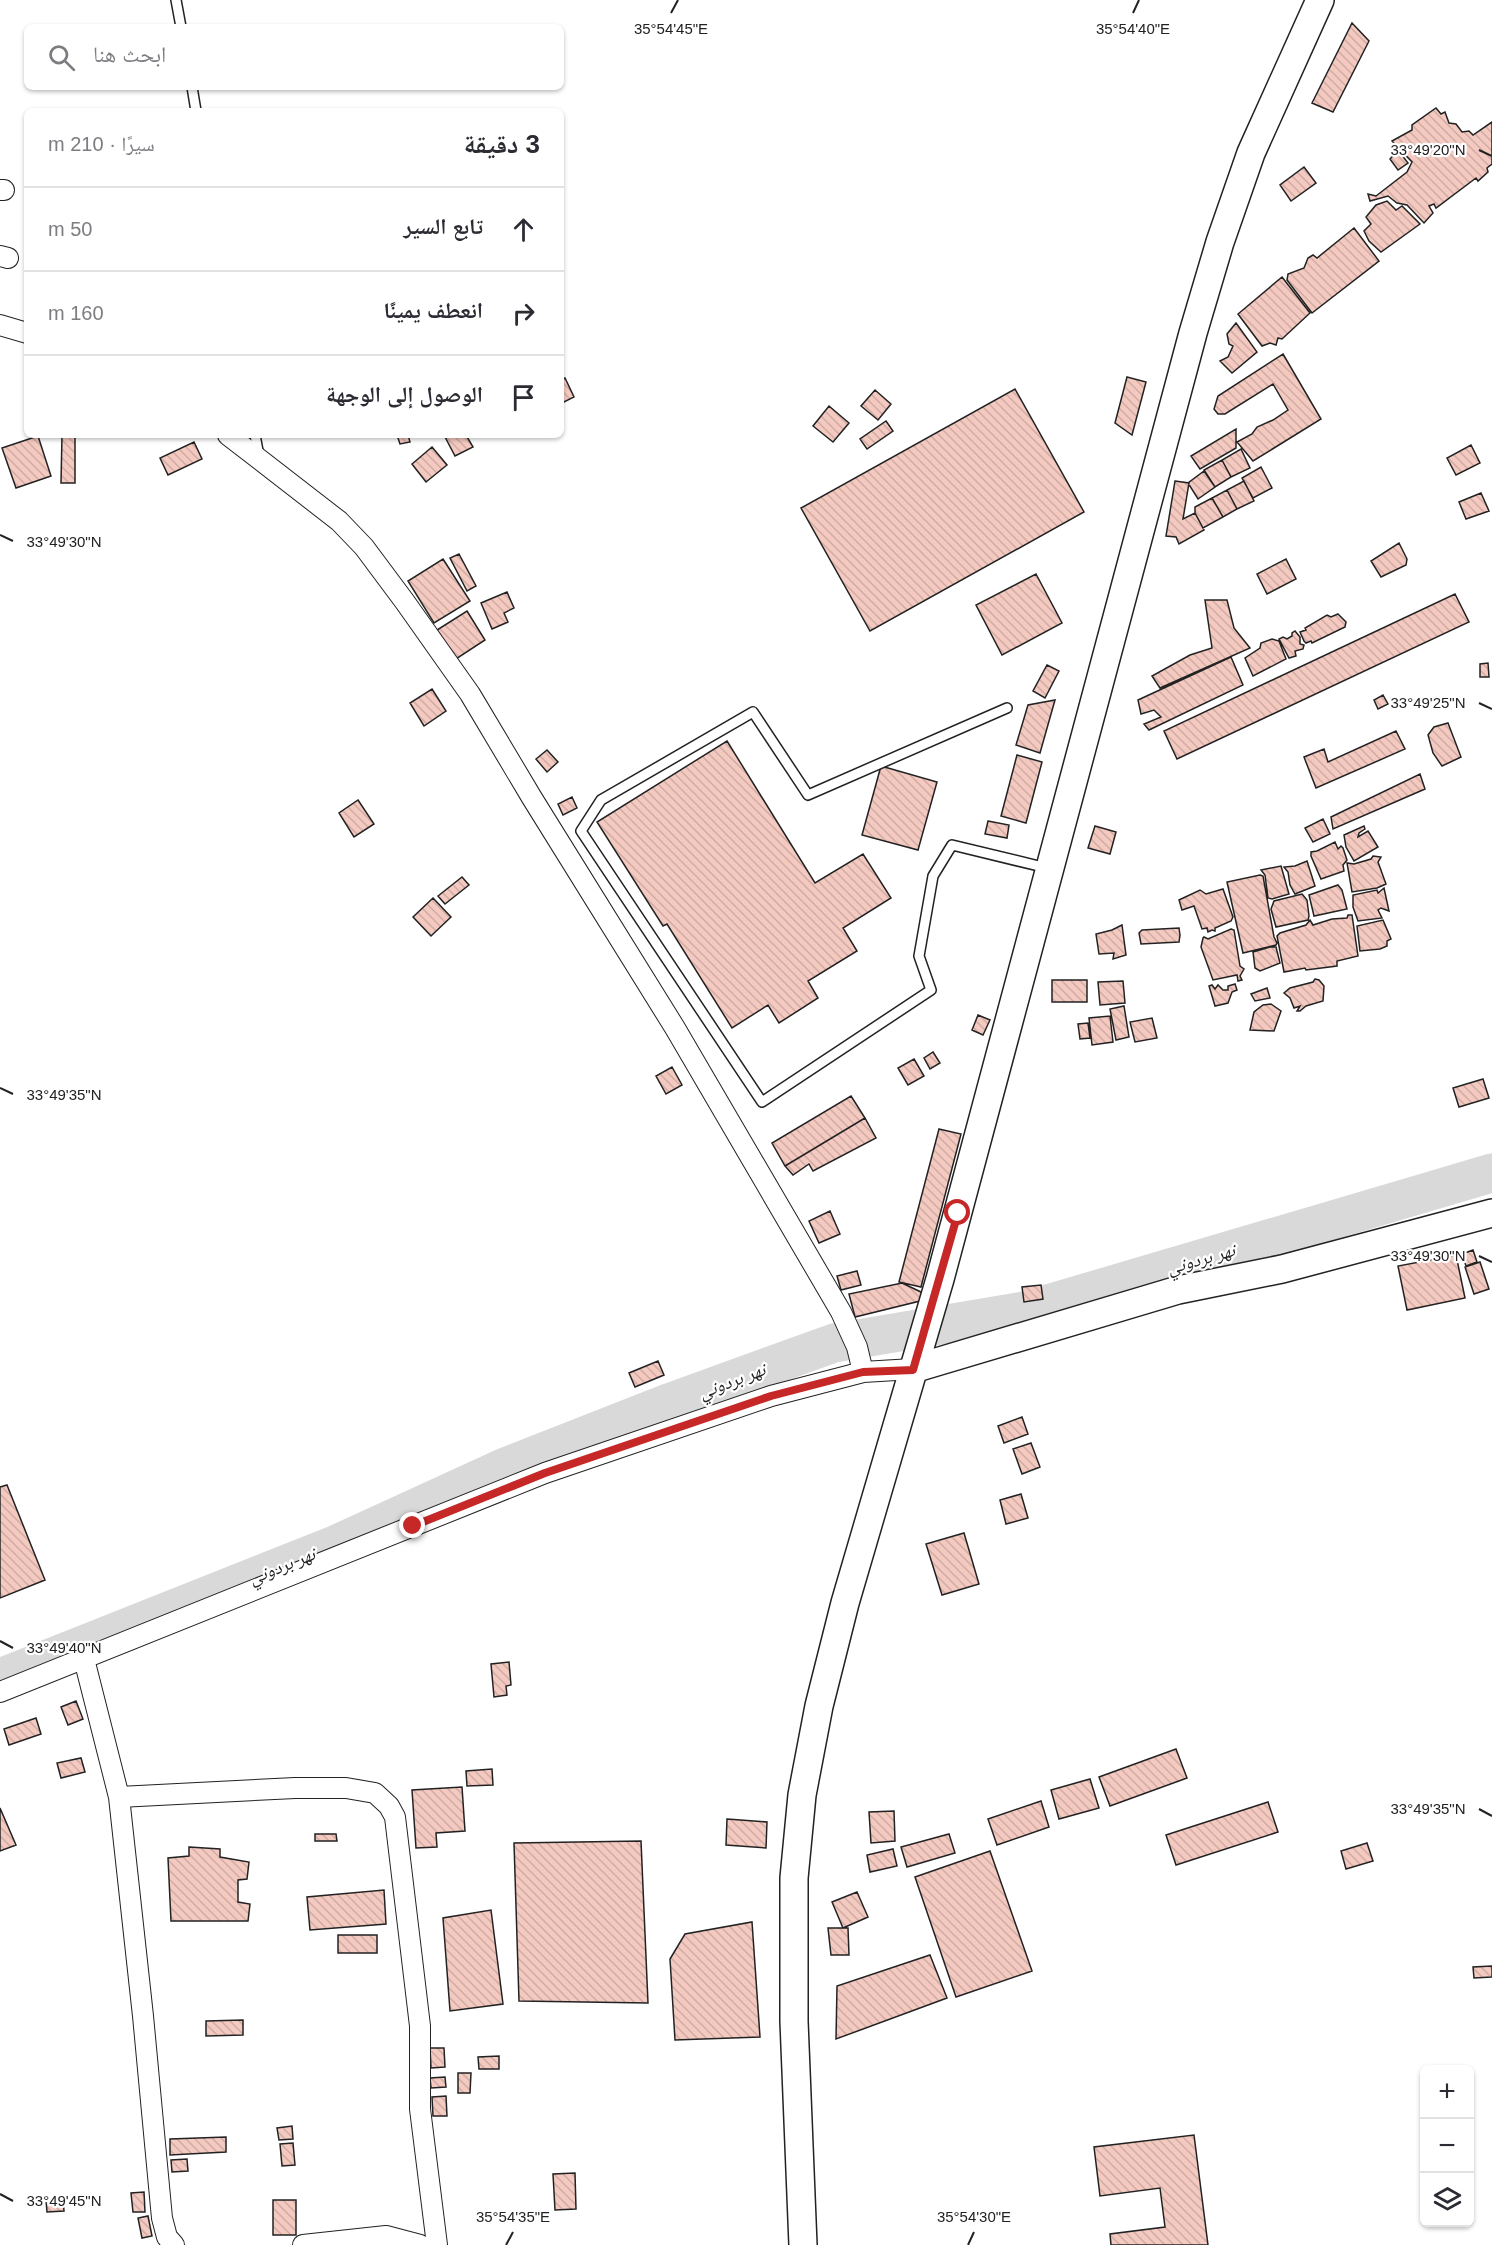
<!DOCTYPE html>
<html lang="ar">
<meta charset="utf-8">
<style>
:root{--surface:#fff;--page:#f7f7f7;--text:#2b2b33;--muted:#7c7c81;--line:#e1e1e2}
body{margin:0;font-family:Helvetica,"Noto Naskh Arabic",sans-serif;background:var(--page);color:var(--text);direction:rtl}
.controls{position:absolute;right:18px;bottom:18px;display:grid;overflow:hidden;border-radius:9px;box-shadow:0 2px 4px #0004}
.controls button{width:54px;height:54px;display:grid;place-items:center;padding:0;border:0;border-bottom:2px solid var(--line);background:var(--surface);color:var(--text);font:30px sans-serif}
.stop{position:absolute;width:18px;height:18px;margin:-14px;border:4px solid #c62828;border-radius:50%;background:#fff}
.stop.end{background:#c62828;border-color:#fff;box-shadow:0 2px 6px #0008}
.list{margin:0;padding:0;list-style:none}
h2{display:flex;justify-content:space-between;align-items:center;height:78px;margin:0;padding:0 24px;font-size:26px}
h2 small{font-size:20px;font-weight:400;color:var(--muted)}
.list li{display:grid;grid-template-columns:39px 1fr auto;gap:18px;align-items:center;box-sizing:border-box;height:84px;padding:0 24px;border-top:2px solid var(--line)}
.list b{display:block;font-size:22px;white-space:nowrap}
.list em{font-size:20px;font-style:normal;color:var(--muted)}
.icon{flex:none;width:33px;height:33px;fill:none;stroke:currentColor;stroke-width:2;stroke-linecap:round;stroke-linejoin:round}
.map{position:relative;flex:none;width:1492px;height:2245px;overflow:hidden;direction:ltr}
.search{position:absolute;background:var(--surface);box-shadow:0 2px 4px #0004;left:24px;top:24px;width:540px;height:66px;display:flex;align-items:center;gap:15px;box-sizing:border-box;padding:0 21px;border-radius:9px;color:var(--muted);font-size:22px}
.panel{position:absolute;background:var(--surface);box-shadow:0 2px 4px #0004;left:24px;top:108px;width:540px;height:330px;border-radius:9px;direction:rtl}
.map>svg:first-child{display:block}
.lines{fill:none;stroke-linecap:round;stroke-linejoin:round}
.river{stroke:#d9d9d9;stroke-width:39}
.building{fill:url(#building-back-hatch);stroke:#222;stroke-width:1.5}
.lane-casing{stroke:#222;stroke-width:12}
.street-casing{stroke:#222;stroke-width:22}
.secondary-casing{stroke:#222;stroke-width:30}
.lane{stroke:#fff;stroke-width:9}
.street{stroke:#fff;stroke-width:20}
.secondary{stroke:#fff;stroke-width:27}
.route{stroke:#c62828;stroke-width:8}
.ticks{fill:none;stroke:#222;stroke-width:2}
.labels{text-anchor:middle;stroke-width:4.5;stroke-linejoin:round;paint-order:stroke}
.water-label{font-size:18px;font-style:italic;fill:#222;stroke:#fff}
.ticks-label{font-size:15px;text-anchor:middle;fill:#222;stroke:#fff;stroke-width:4.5;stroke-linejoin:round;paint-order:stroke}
</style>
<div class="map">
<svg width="1492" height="2245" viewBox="0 0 1492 2245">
<defs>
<pattern id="building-back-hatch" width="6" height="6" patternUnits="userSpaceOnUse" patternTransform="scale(1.5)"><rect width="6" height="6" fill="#f3c9c0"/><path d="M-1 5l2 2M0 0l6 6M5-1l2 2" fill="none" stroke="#d0aca5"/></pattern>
</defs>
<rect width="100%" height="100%" fill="#fff"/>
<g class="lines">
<!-- river -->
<path class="river" d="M0,1678L337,1544L503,1468L671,1402L834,1343L1024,1311L1492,1173"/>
</g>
<!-- building -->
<path class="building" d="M1352,23L1369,41L1333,112L1312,103Z
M1436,108L1441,114L1445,112L1449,123L1456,124L1462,132L1469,131L1473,135L1492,122V164L1487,168L1488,172L1478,181L1476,178L1436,208L1434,204L1429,206L1433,213L1424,223L1407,205L1397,203L1388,196L1370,201L1368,194L1376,196L1407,172L1412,162L1392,141L1412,130V125Z
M1398,150L1408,163L1398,170L1390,159Z
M1304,167L1316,183L1291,201L1280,185Z
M1387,201L1396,210L1402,206L1420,224L1381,252L1369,241L1364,231L1371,224L1366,217L1376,205Z
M1354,228L1379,261L1312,313L1287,280L1288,274L1304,268L1308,258L1313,255L1317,258Z
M1282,277L1310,313L1282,339L1278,338L1276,345L1270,343L1262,346L1238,314Z
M1236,323L1257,352L1232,373L1220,361L1228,357L1233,346L1229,344L1227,334Z
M1283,354L1321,419L1253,461L1237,442L1252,434L1257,427L1273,420L1288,410L1273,384L1225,414H1218L1214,409L1218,396Z
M1127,377L1146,382L1132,435L1115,423Z
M565,378L574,397L564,402L561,395V380Z
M1015,389L1084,512L870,631L801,508Z
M875,390L891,404L878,420L861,406Z
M829,406L849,423L833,442L813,426Z
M886,421L893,431L867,449L860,439Z
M1236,429V448L1200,469L1191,456Z
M62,435H75V483H61Z
M397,435H408L410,442L400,444Z
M444,435H466L473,447L455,456Z
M38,436L51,476L16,488L2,448Z
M194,442L202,459L168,475L160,458Z
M1471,445L1480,463L1456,475L1447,458Z
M432,447L447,465L426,482L412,464Z
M1241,449L1250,468L1231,477L1222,460Z
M1222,460L1231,477L1215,487L1204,470Z
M1261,467L1272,488L1253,498L1242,478Z
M1204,471L1215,487L1198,499L1188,483Z
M1175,481L1189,483L1183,519L1195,513L1204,530L1179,544L1176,537L1166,536Z
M1244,481L1254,501L1237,509L1227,490Z
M1227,490L1237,509L1223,517L1212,498Z
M1481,493L1489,511L1466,519L1459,502Z
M1212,498L1223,517L1203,528L1195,513V507Z
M1399,543L1407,559L1406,565L1381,577L1371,561Z
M459,554L476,586L467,591L450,558Z
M443,559L470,601L434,623L408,581Z
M1286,559L1296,579L1267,594L1257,574Z
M1036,574L1062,623L1002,655L976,605Z
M507,592L514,608L504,613L508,622L492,629L481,603Z
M1455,594L1469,622L1177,759L1164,731Z
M1205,600H1227L1234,628L1250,648L1160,688L1152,676L1190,655L1212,648Z
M467,611L485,640L456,659L437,630Z
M1338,614L1346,622L1345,627L1312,643L1311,641L1306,643L1304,641L1300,632L1306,630L1305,628L1327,615L1331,617Z
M1295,631L1300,637V644L1304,645L1303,649L1295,651L1296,656L1289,658L1279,639L1283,637L1287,639L1292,636V633Z
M1272,639L1279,641L1286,659L1253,676L1245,658L1260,648L1261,643Z
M1231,657L1243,685L1149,730L1144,724L1161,717L1154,710L1141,714L1138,700Z
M1488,663L1489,677H1480V664Z
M1047,665L1059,671L1045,698L1033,691Z
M432,689L446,711L424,726L410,703Z
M1383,695L1388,704L1378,709L1374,700Z
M1055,700L1040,753L1016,745L1028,705Z
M1448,723L1461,757L1442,766L1433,753L1428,735L1434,727Z
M1396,731L1405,749L1316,788L1304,757L1324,749L1328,762Z
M727,741L815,883L863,854L891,898L843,928L857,951L808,981L818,998L779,1023L768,1005L732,1028L667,924L663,926L597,822Z
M547,750L558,762L547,772L536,759Z
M1017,755L1042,762L1026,823L1001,816Z
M881,766L937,782L918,850L862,835Z
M1420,774L1425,789L1333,829L1331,817Z
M572,797L577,808L563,815L558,804Z
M358,800L374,824L354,837L339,813Z
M1323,819L1330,834L1313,842L1305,828Z
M988,821L1009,825L1007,838L985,834Z
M1095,826L1116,832L1110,854L1088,848Z
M1364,826L1365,829L1359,833L1358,837L1368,831L1378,847L1354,861L1346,847L1344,835Z
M1335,842L1338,849L1341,846L1343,848L1347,860L1343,865L1344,871L1321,879L1311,856V852L1317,851Z
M1373,856L1381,857L1378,862L1386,884L1377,888L1352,892L1347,863L1354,864L1371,859Z
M1307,861L1315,886L1295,894L1290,885L1288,872L1284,867L1295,866Z
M1281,866L1289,894L1272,899L1268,898L1265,875L1261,870Z
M1260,875L1263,876L1274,937L1277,943L1276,945L1243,953L1227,882Z
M462,877L469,885L445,904L438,896Z
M1338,885L1342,890L1347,909L1314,916L1309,895Z
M1384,888L1389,911L1381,908L1378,910L1382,918L1358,921L1353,907V895L1377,890L1378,893Z
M1223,889L1233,917L1231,921L1215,928V931L1212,930L1208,932L1207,928L1202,929L1194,906L1182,910L1179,900L1200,890L1206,894Z
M1302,894L1307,900L1309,916L1308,920L1276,927L1271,909L1274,901Z
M433,898L451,917L431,936L413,917Z
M1348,915H1352L1358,956L1337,961V966L1306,970L1305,968L1284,972L1277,936L1280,933L1306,925L1310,920L1313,925L1332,919L1347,918Z
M1383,920L1391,939L1387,941V946L1380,949L1360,951L1357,926Z
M1122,925L1126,955L1113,959L1114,953L1099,954L1096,934L1112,930Z
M1179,928L1180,935L1179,942L1141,944L1139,933L1142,930Z
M1231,929L1234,930L1240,966L1244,969L1240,976L1242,980L1238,981L1237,975L1213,980L1201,947L1203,938L1204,937L1208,939Z
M1270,947H1276L1280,963L1260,971L1255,968L1253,952Z
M1315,979L1319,980L1324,986L1323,1001L1306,1006L1300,1011H1297L1300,1006L1294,1008L1290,998L1284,993L1290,988L1313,982Z
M1052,980H1087V1002H1052Z
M1123,981L1125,1003L1100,1005L1098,982Z
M1235,984L1237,990L1232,992L1228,1003L1215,1006L1209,986L1212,985L1215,989L1218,985L1223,990H1228V986Z
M1267,988L1270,998L1255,1001L1251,994Z
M1271,1004L1281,1011L1274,1031L1250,1030L1254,1012L1263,1005Z
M1124,1006L1129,1037L1116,1040L1110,1009Z
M978,1015L990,1020L983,1035L972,1030Z
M1110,1016L1113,1042L1092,1045L1089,1018Z
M1152,1018L1157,1038L1135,1042L1130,1022Z
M1088,1023L1090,1038L1080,1039L1078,1024Z
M933,1052L940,1063L930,1069L924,1058Z
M914,1059L924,1076L908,1085L898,1068Z
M672,1067L682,1085L666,1094L656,1076Z
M1483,1079L1489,1098L1459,1107L1453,1088Z
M851,1096L865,1118L785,1166L772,1143Z
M865,1118L876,1138L813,1171L809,1164L793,1175L785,1166Z
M939,1129L961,1134L921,1287L899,1282Z
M830,1211L840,1234L819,1243L809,1221Z
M1473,1250L1477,1262L1466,1266L1462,1254Z
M1456,1255L1465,1298L1407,1310L1398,1266Z
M1480,1262L1489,1289L1474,1294L1465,1267Z
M857,1271L861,1285L841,1290L837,1276Z
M902,1283L923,1293L920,1301L855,1317L849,1294Z
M1041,1285L1043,1299L1024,1302L1022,1287Z
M658,1361L664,1375L635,1387L629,1373Z
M1022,1417L1028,1434L1004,1443L998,1426Z
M1031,1443L1040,1467L1022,1474L1013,1449Z
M7,1485L45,1580L0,1598V1487Z
M1021,1494L1028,1518L1006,1524L1000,1500Z
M964,1533L979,1584L942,1595L926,1544Z
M509,1662L511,1685L506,1686L507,1695L494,1697L491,1664Z
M76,1701L83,1719L68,1725L61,1707Z
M36,1718L41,1734L9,1745L4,1729Z
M1176,1749L1187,1778L1110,1806L1099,1777Z
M81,1758L85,1772L61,1778L57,1763Z
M492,1769L493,1785L467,1786L466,1771Z
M1090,1779L1099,1808L1059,1819L1051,1790Z
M462,1787L465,1831L436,1833L437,1847L416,1848L412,1790Z
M1041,1801L1049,1827L997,1845L988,1819Z
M1268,1802L1278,1832L1176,1865L1166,1835Z
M0,1808L16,1845L0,1851Z
M894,1811L895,1841L871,1843L869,1812Z
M727,1819L767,1822L766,1848L726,1845Z
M315,1834H336L337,1841H315Z
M949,1834L955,1853L907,1867L901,1847Z
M641,1841L648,2003L519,2001L514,1843Z
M1367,1843L1373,1861L1346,1869L1341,1851Z
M189,1847L220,1849V1857L249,1862L247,1879L238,1880V1902L250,1904L248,1921H171L168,1858L189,1856Z
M893,1849L897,1866L870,1872L867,1855Z
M990,1851L1032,1971L956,1997L915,1877Z
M384,1890L386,1924L310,1930L307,1897Z
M857,1892L868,1917L843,1928L832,1902Z
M491,1910L503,2004L450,2011L443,1918Z
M752,1922L760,2037L675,2040L670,1959L685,1934Z
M828,1928H848L849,1955H831Z
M338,1935H377V1953H338Z
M930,1955L947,1998L836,2039L837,1986Z
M1492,1966V1977L1474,1978L1473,1967Z
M243,2020V2035L206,2036V2021Z
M430,2048H444L445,2067L431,2068Z
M499,2056V2069H479L478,2057Z
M458,2073H471L470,2093H458Z
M445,2077L446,2087L431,2088L430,2078Z
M446,2096L447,2116H433L432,2097Z
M292,2126L293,2139L279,2140L277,2128Z
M1194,2135L1208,2245H1111L1110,2234L1165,2227L1160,2188L1100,2196L1094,2147Z
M226,2137V2152L170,2155V2139Z
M293,2143L295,2165L282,2166L280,2144Z
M187,2159L188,2171L172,2172L171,2160Z
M575,2173L576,2209L555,2210L553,2174Z
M144,2192L145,2212H133L131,2193Z
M63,2199L64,2211L47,2212L46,2200Z
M273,2200H296V2235H273Z
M148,2216L152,2236L142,2238L138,2218Z"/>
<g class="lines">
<!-- lane casing -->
<g class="lane-casing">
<path id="lane" d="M176,0L181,27
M192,87L196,111
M255,435L259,456
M1007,708L808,795L753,712L601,800L581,831L762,1102L931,990L919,956L933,876L952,845L1047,868"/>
</g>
<!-- street casing -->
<g class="street-casing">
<path id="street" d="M0,190H4
M0,256L8,258
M0,325L27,333
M228,435L339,521L364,547L405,602L470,694L532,798L675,1028L841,1312L857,1347L863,1372
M84,1659L119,1797L143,2016L162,2218L167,2237L174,2245
M0,1692L545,1473L771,1396L863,1372L913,1369
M119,1797L295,1788H346L375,1793L389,1806L395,1817L420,2026V2109L437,2245
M303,2245L386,2236L420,2245"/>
</g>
<!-- secondary casing -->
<g class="secondary-casing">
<path id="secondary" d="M913,1369L1178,1290L1282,1269L1492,1213
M803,2245L794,2021V1878L802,1795L819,1706L845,1603L940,1279L1193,333L1220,242L1251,153L1320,0"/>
</g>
<!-- lane -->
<use href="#lane" class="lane"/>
<!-- street -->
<use href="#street" class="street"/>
<!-- secondary -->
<use href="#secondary" class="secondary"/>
</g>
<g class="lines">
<!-- route -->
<path class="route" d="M413,1526L545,1473L771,1396L863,1372L913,1370L958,1213"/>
</g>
<!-- ticks -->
<path class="ticks" d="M671,13L678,0M1133,13L1139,0M1479,150L1492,156M0,535L13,541M1479,703L1492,709M0,1088L13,1094M1479,1256L1492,1262M0,1641L13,1648M1479,1809L1492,1816M0,2194L13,2201M506,2245L513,2232M968,2245L974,2232"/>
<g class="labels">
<!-- water labels -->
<g class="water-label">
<text transform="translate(1201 1259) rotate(-16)" y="6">نهر بردوني</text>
<text transform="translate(732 1381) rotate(-21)" y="6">نهر بردوني</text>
<text transform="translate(282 1566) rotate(-22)" y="6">نهر بردوني</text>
</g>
</g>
<g class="ticks-label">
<text x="671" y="34">35°54'45"E</text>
<text x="1133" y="34">35°54'40"E</text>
<text x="1428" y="155">33°49'20"N</text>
<text x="64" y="547">33°49'30"N</text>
<text x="1428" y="708">33°49'25"N</text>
<text x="64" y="1100">33°49'35"N</text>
<text x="1428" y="1261">33°49'30"N</text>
<text x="64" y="1653">33°49'40"N</text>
<text x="1428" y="1814">33°49'35"N</text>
<text x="64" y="2206">33°49'45"N</text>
<text x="513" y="2222">35°54'35"E</text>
<text x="974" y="2222">35°54'30"E</text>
</g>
</svg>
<div class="controls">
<button>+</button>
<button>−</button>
<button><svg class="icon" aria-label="layers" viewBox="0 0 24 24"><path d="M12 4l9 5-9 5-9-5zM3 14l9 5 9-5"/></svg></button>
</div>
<div class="stop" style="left:958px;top:1213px"></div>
<div class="stop end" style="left:413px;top:1526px"></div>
<div class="search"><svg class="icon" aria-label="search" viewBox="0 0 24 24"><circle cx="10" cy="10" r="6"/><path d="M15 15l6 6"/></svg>ابحث هنا</div>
<section class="panel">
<h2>3 دقيقة<small>سيرًا · 210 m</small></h2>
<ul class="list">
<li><svg class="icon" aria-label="ahead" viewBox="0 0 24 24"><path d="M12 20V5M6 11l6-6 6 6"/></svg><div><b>تابع السير</b></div><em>50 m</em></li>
<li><svg class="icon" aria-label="right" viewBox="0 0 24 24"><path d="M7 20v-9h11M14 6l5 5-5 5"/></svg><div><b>انعطف يمينًا</b></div><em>160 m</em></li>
<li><svg class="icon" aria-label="arrive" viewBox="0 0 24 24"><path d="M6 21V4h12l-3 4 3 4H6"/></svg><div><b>الوصول إلى الوجهة</b></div></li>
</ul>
</section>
</div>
